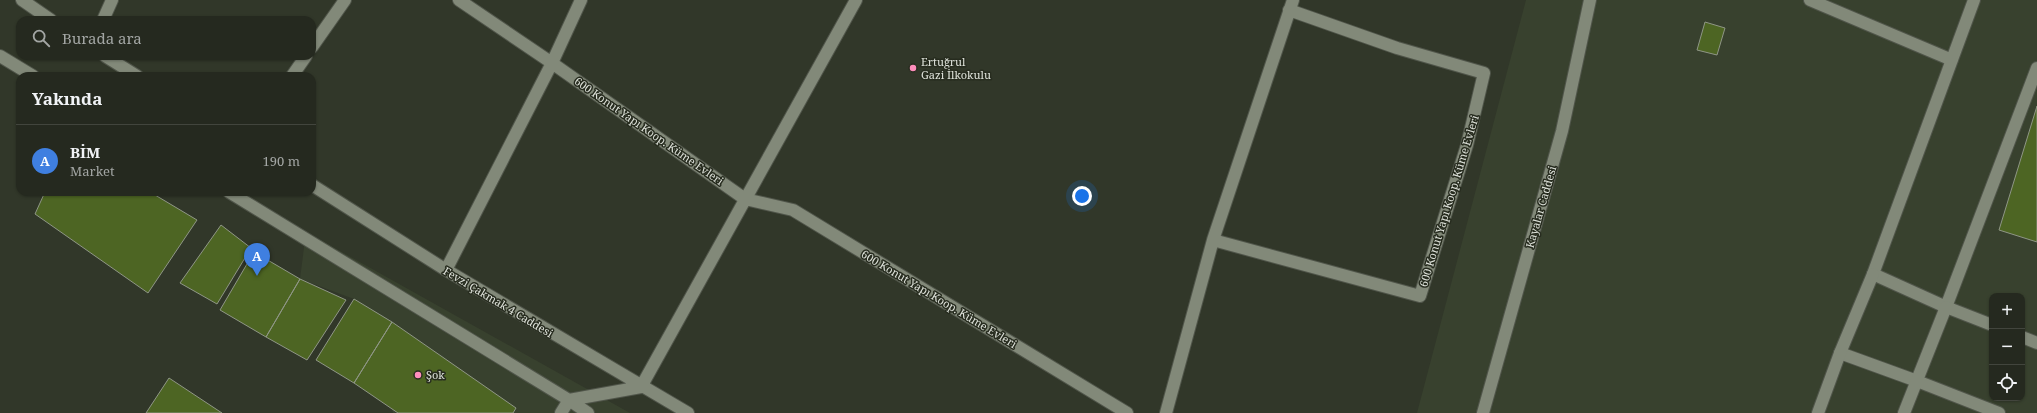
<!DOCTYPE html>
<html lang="tr">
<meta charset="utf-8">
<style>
:root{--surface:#25291f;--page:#2d3128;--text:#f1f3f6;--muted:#a3a6a4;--line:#42453d;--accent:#bca0f2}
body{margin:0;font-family:"Noto Serif",serif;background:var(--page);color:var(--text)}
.controls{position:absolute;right:12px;bottom:12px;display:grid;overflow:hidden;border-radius:8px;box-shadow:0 1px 3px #0004}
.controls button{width:36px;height:36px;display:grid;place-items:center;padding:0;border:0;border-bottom:1px solid var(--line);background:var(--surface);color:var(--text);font:20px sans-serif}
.you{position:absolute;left:1082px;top:196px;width:14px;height:14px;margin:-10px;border:3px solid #fff;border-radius:50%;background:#1a73e8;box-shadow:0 0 0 6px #1a73e833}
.badge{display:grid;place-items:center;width:26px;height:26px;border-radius:50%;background:var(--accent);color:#fff;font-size:13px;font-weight:700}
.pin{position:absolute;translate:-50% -33px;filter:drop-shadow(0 1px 2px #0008)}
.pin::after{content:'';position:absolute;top:21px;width:14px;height:12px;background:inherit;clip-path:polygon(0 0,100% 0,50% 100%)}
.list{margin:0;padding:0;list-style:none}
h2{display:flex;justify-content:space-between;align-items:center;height:52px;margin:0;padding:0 16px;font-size:17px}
h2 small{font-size:13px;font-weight:400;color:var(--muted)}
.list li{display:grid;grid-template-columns:26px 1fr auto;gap:12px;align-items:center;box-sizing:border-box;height:72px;padding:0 16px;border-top:1px solid var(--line)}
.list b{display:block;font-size:15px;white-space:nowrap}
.list p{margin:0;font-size:13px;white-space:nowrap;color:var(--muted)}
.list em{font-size:13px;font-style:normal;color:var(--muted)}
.icon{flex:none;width:22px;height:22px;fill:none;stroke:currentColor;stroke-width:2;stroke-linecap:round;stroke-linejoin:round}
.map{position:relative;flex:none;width:2037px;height:413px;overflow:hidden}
.search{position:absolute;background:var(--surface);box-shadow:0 1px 3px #0004;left:16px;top:16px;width:300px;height:44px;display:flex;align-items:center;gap:10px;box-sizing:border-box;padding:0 14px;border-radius:12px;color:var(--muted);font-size:15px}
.panel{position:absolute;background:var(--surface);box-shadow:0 1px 3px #0004;left:16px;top:72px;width:300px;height:124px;border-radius:12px}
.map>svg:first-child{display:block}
.built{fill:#38412e;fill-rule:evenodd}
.building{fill:#4d6523;stroke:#8f9686}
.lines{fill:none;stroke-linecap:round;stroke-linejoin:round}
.lane-casing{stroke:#50554a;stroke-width:14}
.street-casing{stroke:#50554a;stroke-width:14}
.secondary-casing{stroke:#50554a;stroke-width:14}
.lane{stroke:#828979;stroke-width:12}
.street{stroke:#828979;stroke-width:12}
.secondary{stroke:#828979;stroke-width:12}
.poi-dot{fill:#fe8ebc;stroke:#272c1f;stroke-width:1.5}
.labels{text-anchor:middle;stroke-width:3;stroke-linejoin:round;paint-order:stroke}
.poi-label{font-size:11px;fill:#dee2da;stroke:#272c1f;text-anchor:start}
.street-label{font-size:11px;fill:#dee2da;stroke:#272c1f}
</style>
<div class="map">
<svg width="2037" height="413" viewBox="0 0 2037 413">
<rect width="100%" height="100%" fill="#313729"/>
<!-- built -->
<path class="built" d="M1526,0H2037V413H1417ZM1992,296H2022V398H1992Z
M306,232L630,413H393L354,299L300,279Z"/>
<!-- building -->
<path class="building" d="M1705,22L1725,28L1717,55L1697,50Z
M2037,106V242L1999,230Z
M45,192H150L197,220L148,293L35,214Z
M221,225L251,248L217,304L180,283Z
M254,252L300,279L266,337L220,310Z
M300,279L346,300L307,360L266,337Z
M354,299L392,322L354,383L316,360Z
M392,322L516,408L513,413H398L354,383Z
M169,378L222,413H146Z"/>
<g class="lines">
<!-- lane casing -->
<g class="lane-casing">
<path id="lane" d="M1810,0L1952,60
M1974,0L1873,274L1946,307L2037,68
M1840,353L1917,381"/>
</g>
<!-- street casing -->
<g class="street-casing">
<path id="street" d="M22,0L51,20
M459,0L552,63L745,199L793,210L1127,413
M103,20L112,0
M312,47L345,0
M0,56L33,76
M105,56L137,76
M292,76L306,56
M312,185L446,270L688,413
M229,192L569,400L588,413
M1213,240L1420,296L1467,145L1484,73L1397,48L1289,10
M446,270L552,63L581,0
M561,413L569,400L641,387L856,0
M1166,413L1213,240L1293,0
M1483,413L1562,131L1590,0"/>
</g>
<!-- secondary casing -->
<g class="secondary-casing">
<path id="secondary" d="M2022,337L2037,343
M1917,381L1999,413
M1818,413L1840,353L1873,274
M1904,413L1946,307L1992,325"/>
</g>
<!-- lane -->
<use href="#lane" class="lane"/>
<!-- street -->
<use href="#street" class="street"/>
<!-- secondary -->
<use href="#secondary" class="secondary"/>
</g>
<!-- markers -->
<g class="poi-dot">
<circle cx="913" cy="68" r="4"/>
<circle cx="418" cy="375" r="4"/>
</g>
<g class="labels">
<!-- poi labels -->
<g class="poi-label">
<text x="921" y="66">Ertuğrul<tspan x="921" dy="13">Gazi İlkokulu</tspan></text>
<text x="426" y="379">Şok</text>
</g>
<!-- street labels -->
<g class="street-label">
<text transform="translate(649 131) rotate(35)" y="4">600 Konut Yapı Koop. Küme Evleri</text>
<text transform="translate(1449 201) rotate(-73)" y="4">600 Konut Yapı Koop. Küme Evleri</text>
<text transform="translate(1541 207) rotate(-74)" y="4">Kayalar Caddesi</text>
<text transform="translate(939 299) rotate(31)" y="4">600 Konut Yapı Koop. Küme Evleri</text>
<text transform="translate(498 302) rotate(31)" y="4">Fevzi Çakmak 4 Caddesi</text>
</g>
</g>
</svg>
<div class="controls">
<button>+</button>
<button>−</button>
<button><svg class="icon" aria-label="locate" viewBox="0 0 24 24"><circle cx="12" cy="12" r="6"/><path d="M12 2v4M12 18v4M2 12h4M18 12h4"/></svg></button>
</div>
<div class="you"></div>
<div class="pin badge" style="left:257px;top:276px;background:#3f7fe0">A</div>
<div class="search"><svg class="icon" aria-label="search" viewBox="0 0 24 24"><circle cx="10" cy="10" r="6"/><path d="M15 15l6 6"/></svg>Burada ara</div>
<section class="panel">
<h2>Yakında<small></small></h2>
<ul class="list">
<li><span class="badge" style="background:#3f7fe0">A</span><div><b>BİM</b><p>Market</p></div><em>190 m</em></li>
</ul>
</section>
</div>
